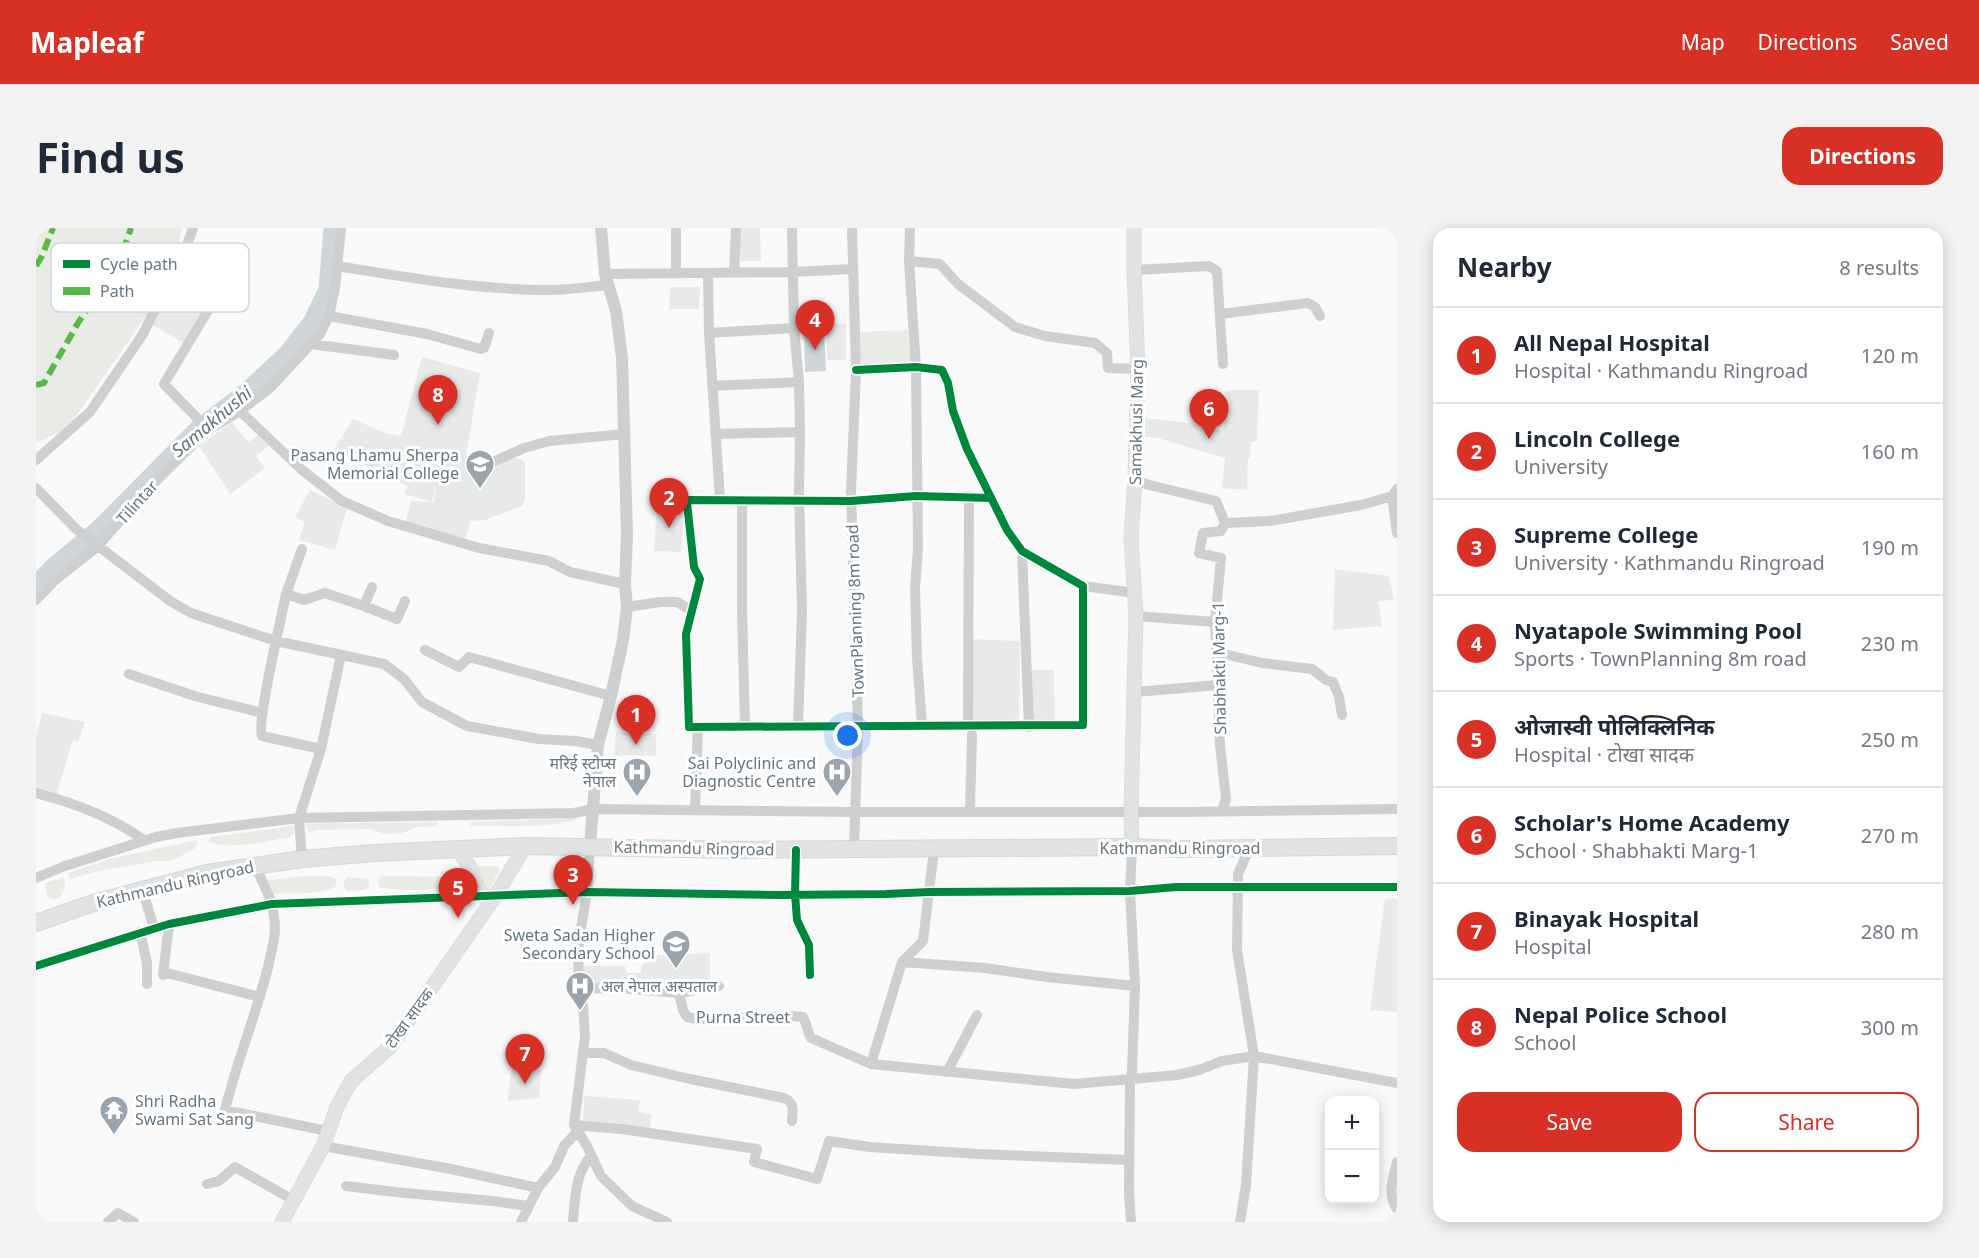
<!DOCTYPE html>
<meta charset="utf-8">
<style>
:root{--surface:#fff;--page:#f2f2f3;--text:#1f2937;--muted:#747a83;--line:#e0e1e3;--accent:#d93025}
body{margin:0;font-family:"Noto Sans","Noto Sans Devanagari",sans-serif;background:var(--page);color:var(--text)}
.controls{position:absolute;right:18px;bottom:18px;display:grid;overflow:hidden;border-radius:12px;box-shadow:0 3px 15px #0003}
.controls button{width:54px;height:54px;display:grid;place-items:center;padding:0;border:0;border-bottom:2px solid var(--line);background:var(--surface);color:var(--text);font:30px sans-serif}
.you{position:absolute;left:812px;top:508px;width:21px;height:21px;margin:-15px;border:4px solid #fff;border-radius:50%;background:#1a73e8;box-shadow:0 0 0 9px #1a73e833}
.badge{display:grid;place-items:center;width:39px;height:39px;border-radius:50%;background:var(--accent);color:#fff;font-size:20px;font-weight:700}
.pin{position:absolute;translate:-50% -50px;filter:drop-shadow(0 2px 3px #0008)}
.pin::after{content:'';position:absolute;top:32px;width:21px;height:18px;background:inherit;clip-path:polygon(0 0,100% 0,50% 100%)}
.list{margin:0;padding:0;list-style:none}
h2{display:flex;justify-content:space-between;align-items:center;height:78px;margin:0;padding:0 24px;font-size:26px}
h2 small{font-size:20px;font-weight:400;color:var(--muted)}
.list li{display:grid;grid-template-columns:39px 1fr auto;gap:18px;align-items:center;box-sizing:border-box;height:96px;padding:0 24px;border-top:2px solid var(--line)}
.list b{display:block;font-size:22px;white-space:nowrap}
.list p{margin:0;font-size:20px;white-space:nowrap;color:var(--muted)}
.list em{font-size:20px;font-style:normal;color:var(--muted)}
.actions{display:flex;gap:12px;padding:18px 24px}
.actions a{flex:1;padding:14px 0;border:2px solid var(--accent);border-radius:18px;text-align:center;font-size:21px;color:var(--accent)}
.actions .main{background:var(--accent);color:#fff}
.map{position:relative;flex:none;width:1361px;height:994px;overflow:hidden;border-radius:18px}
header{display:flex;align-items:center;gap:36px;box-sizing:border-box;height:84px;padding:0 30px;background:var(--accent);color:#fff}
header strong{font-size:28px}
nav{display:flex;gap:33px;margin-inline-start:auto;font-size:21px}
.intro{display:flex;align-items:center;justify-content:space-between;box-sizing:border-box;height:144px;padding:0 36px}
h1{margin:0;font-size:42px}
.button{padding:15px 27px;border-radius:18px;background:var(--accent);color:#fff;font-size:21px;font-weight:700}
main{display:flex;gap:36px;padding:0 36px}
aside{flex:1;background:var(--surface);border-radius:18px;box-shadow:0 3px 15px #0003}
.map>svg:first-child{display:block}
.built{fill:#e8e9e9}
.green{fill:#e8ebe6}
.water{fill:#ced6d9}
.lines{fill:none;stroke-linecap:round;stroke-linejoin:round}
.river{stroke:#ced6d9;stroke-width:21}
.secondary-casing{stroke:#d5d6d7;stroke-width:15}
.trunk-casing{stroke:#d5d6d6;stroke-width:18}
.minor{stroke:#cecfd0;stroke-width:10}
.tertiary{stroke:#cecfd0;stroke-width:12}
.secondary{stroke:#e1e2e2;stroke-width:14}
.trunk{stroke:#e1e2e2;stroke-width:16}
.quiet{stroke:#58b947;stroke-width:6;stroke-dasharray:12 6;stroke-linecap:butt}
.cycleway-casing{stroke:#fff;stroke-width:11}
.cycleway{stroke:#00873e;stroke-width:8}
.labels{text-anchor:middle;stroke-width:6;stroke-linejoin:round;paint-order:stroke}
.street-label{font-size:16px;fill:#657683;stroke:#fff}
.poi-label{font-size:16px;fill:#657683;stroke:#fff;text-anchor:end}
.water-label{font-size:18px;font-style:italic;fill:#60757c;stroke:#fff}
.key{fill:#fff;stroke:#d1d6da;stroke-width:1.5}
.key-label{font-size:16px;fill:#657683}
</style>
<header>
<strong>Mapleaf</strong>
<nav><a>Map</a><a>Directions</a><a>Saved</a></nav>
</header>
<div class="intro"><h1>Find us</h1><a class="button">Directions</a></div>
<main>
<div class="map">
<svg width="1361" height="994" viewBox="0 0 1361 994">
<rect width="100%" height="100%" fill="#f9f9f9"/>
<!-- built -->
<path class="built" d="M699,0H724L725,33H699Z
M151,30L184,45L148,115L113,95Z
M634,59H664L663,81H633Z
M791,95L810,96V132H791Z
M386,129L444,145L430,229L444,232L443,241L481,230L489,234V272L486,278L449,292L435,293L429,311L369,296L375,273L398,274L401,252L396,274L369,266L371,257L356,252L298,221L317,191L349,205L365,208Z
M1190,162H1223L1221,213L1215,214L1214,229L1212,231L1211,262L1186,260L1189,230L1122,210L1099,208L1100,189L1155,195L1186,203L1188,198Z
M196,194L212,214L224,206L233,218L220,228L229,240L194,266L163,218Z
M274,262L311,280L299,322L263,312L269,294L259,289Z
M621,276L649,277L645,324L618,323Z
M1299,341L1353,348L1358,372L1342,373L1346,398L1297,402Z
M932,411L984,413L983,497L931,496Z
M996,442H1018L1019,493H996Z
M6,485L49,494L42,514L37,512L20,568L0,563V509Z
M580,504L620,506V528L578,527Z
M1349,670L1361,671V784L1334,782Z
M674,725V756L628,763L544,759L543,738H589L591,745H605V738L619,727Z
M475,842H505L503,870L472,873Z
M548,868L604,872L602,884L616,887L613,904L547,894Z"/>
<!-- green -->
<path class="green" d="M0,0H146L142,21L111,87L31,201L0,215Z
M872,102L875,135L826,137L822,104Z
M541,588L542,591C511,601 468,597 434,598L435,594L526,591Z
M402,594L401,598L382,599L366,605L349,606L334,601L283,602L273,604L269,596Z
M257,598L258,605L254,609C234,612 189,624 173,613L175,609Z
M161,612L162,615L158,621L135,633H120L58,644L35,651L32,645L74,631Z
M442,638H460L464,641L452,664L449,659Z
M271,648H291L300,651V658C289,667 252,665 237,666L232,652Z
M346,648L425,649L428,653C415,663 359,664 343,659L341,653Z
M27,649C31,657 28,665 22,671H16L12,669L9,655Z
M311,649L333,651V658L329,662L312,663L308,659V654Z"/>
<!-- water -->
<path class="water" d="M768,101H788L790,143L769,144Z"/>
<g class="lines">
<!-- river -->
<path class="river" d="M0,359L17,341L65,301L164,201L210,166L252,127L277,95L293,62L298,0"/>
<!-- secondary casing -->
<g class="secondary-casing">
<path id="secondary" d="M1096,619L1095,583L1100,388L1095,309L1099,252L1102,141L1098,42V0
M422,622L435,641L442,660L454,675
M246,994L287,918L301,879L315,853L355,818L460,667L489,618"/>
</g>
<!-- trunk casing -->
<g class="trunk-casing">
<path id="trunk" d="M0,695L57,675L171,645L266,631L338,625L489,618L704,622L1096,619L1144,621L1361,618"/>
</g>
<!-- minor -->
<path class="minor" d="M756,0L758,100L763,154L764,204L763,264L766,384L762,499
M816,0L820,142L815,263L822,499L818,622
M874,0L873,33L880,139L882,321L879,359L881,430L886,497
M873,33L904,36L922,56L979,99L1009,108L1059,115L1071,125L1072,140L1102,141
M301,38C370,49 442,62 512,62C532,62 552,59 572,57
M1098,42L1173,38L1181,43L1187,136
M698,44L700,0
M672,45L673,105L684,271
M569,46L756,44L817,41
M640,46V0
M1184,86L1272,75L1279,79L1284,88
M293,88L391,106L445,121L448,120L453,105
M673,105L758,100
M275,116L358,127
M820,142L880,139L906,142L912,155L917,183L931,221L971,302L986,323L1047,358V497L653,499L650,406L664,351L658,339L651,275L652,272L815,273L880,268L954,270
M676,158L763,154
M204,183L266,242L306,273L352,293L443,320L513,333L534,344L589,356
M171,203L164,193L128,156L186,59
M679,206L764,204
M0,232L54,184L107,106L152,14L157,0
M457,234L488,220L513,213L589,206
M1099,252L1113,257L1180,273L1189,295L1185,303L1167,305L1163,325L1185,330L1179,394L1184,517L1190,571L1186,582
M0,260L40,301L134,373L155,385L240,413L348,436L368,451L386,474L431,498L503,511L540,513L562,517
M1361,261L1356,268L1361,305
M706,272V382L709,498
M1189,295L1234,293L1325,277L1356,268L1361,269
M986,323L993,499
M1047,358L1099,365
M250,366L266,321
M0,372L18,353L62,318L116,256L171,203L204,183L234,160L284,106L293,88L299,60L305,0
M328,378L361,391L369,373
M591,379L624,374H641L656,383
M1100,388L1179,394
M389,422L423,439L433,429L575,468
M1180,424L1226,435L1276,441L1290,452L1297,454L1303,469L1306,487
M93,446L162,469L227,485
M1099,464L1182,457
M932,498L933,268
M285,521L226,508C220,495 246,388 250,366L268,372L289,365L328,378L336,359
M0,565C39,575 76,589 108,612
M659,582L662,498
M934,583L936,507
M554,618L551,664L543,713L542,760L547,776L549,808L538,897L551,918L565,948L596,978L631,994
M760,622L759,666L761,692L773,717L774,747
M266,631L263,590L285,521L305,427
M219,637C226,654 236,670 238,689C241,704 236,720 233,735C221,785 201,832 189,882L291,903
M0,650L29,638L120,609L141,605L263,590L538,585L557,581L820,584H1149L1361,581
M106,661L118,700
M104,704L111,735V756
M866,734L949,740L1011,749L1099,758
M866,734L887,713L898,622
M0,738L133,696L236,676L551,664L742,667L850,666L893,664L1094,663L1140,659H1361
M127,744L224,769
M127,747L133,696
M542,760L592,761L643,765L647,782L651,789L662,791L756,788L767,789C771,796 771,803 775,810L835,836L866,734
M643,765L683,758
M547,825H568L595,837L654,851L748,870C759,875 757,882 756,893
M835,836L1038,856L1141,847L1163,842L1186,833L1218,828L1361,855
M911,844L941,787
M538,897L586,901L721,921L718,934L781,951L793,913L834,919L942,926L1093,932
M287,918L415,941L502,960
M1361,934C1357,950 1351,967 1361,981
M171,956L183,953L199,939L259,973
M310,958L359,964L457,973L492,978
M72,994L82,985L98,994
M485,994L502,960L519,939L528,918L542,903
M537,994C539,970 539,946 555,928
M1095,994L1093,965L1094,850L1096,845L1099,758L1094,663L1096,619
M1204,994L1210,957L1218,828L1201,722L1202,646L1214,619"/>
<!-- tertiary -->
<path class="tertiary" d="M554,618L562,517L575,468L587,412L591,379L589,356L591,306L586,130L580,83L569,46L565,0"/>
<!-- secondary -->
<use href="#secondary" class="secondary"/>
<!-- trunk -->
<use href="#trunk" class="trunk"/>
<!-- quiet -->
<path class="quiet" d="M0,38L6,28L17,0
M0,157L8,155L42,95L84,31L95,0"/>
<!-- cycleway casing -->
<g class="cycleway-casing">
<path id="cycleway" d="M820,142L880,139L906,142L912,155L917,183L931,221L971,302L986,323L1047,358V497L653,499L650,406L664,351L658,339L651,275L652,272L815,273L880,268L954,270
M760,622L759,666L761,692L773,717L774,747
M0,738L133,696L236,676L551,664L742,667L850,666L893,664L1094,663L1140,659H1361"/>
</g>
<!-- cycleway -->
<use href="#cycleway" class="cycleway"/>
</g>
<!-- icons -->
<defs>
<g id="university-pin" transform="scale(1.5)"><path d="M0 17L-7.5 6A9.5 9.5 0 1 1 7.5 6Z" fill="#99a4ac" stroke="#fff"/><path d="M0-5L7-2L0 1L-7-2ZM-4 1L0 2.5L4 1V4Q0 6-4 4Z" fill="#fff"/></g>
<g id="hospital-pin" transform="scale(1.5)"><path d="M0 17L-7.5 6A9.5 9.5 0 1 1 7.5 6Z" fill="#99a4ac" stroke="#fff"/><path d="M-5-5h3v3.5h4V-5h3V5h-3V1.5h-4V5h-3Z" fill="#fff"/></g>
<g id="temple-pin" transform="scale(1.5)"><path d="M0 17L-7.5 6A9.5 9.5 0 1 1 7.5 6Z" fill="#99a4ac" stroke="#fff"/><path d="M0-6L5-2H3V0L6.5 2.5H4V6H1.5V3h-3V6H-4V2.5H-6.5L-3 0V-2H-5Z" fill="#fff"/></g>
</defs>
<g fill-rule="evenodd">
<use href="#university-pin" x="444" y="236"/>
<use href="#hospital-pin" x="601" y="544"/>
<use href="#hospital-pin" x="801" y="544"/>
<use href="#university-pin" x="640" y="716"/>
<use href="#hospital-pin" x="544" y="758"/>
<use href="#temple-pin" x="78" y="882"/>
</g>
<g class="labels">
<!-- street labels -->
<g class="street-label">
<text transform="translate(1100 194) rotate(-89)" y="6">Samakhusi Marg</text>
<text transform="translate(101 274) rotate(-48)" y="6">Tilintar</text>
<text transform="translate(819 383) rotate(-92)" y="6">TownPlanning 8m road</text>
<text transform="translate(1183 440) rotate(-91)" y="6">Shabhakti Marg-1</text>
<text transform="translate(658 620) rotate(1)" y="6">Kathmandu Ringroad</text>
<text x="1144" y="626">Kathmandu Ringroad</text>
<text transform="translate(139 656) rotate(-13)" y="6">Kathmandu Ringroad</text>
<text x="707" y="795">Purna Street</text>
<text transform="translate(373 790) rotate(-54)" y="6">टोखा सादक</text>
</g>
<!-- poi labels -->
<g class="poi-label">
<text x="423" y="233">Pasang Lhamu Sherpa<tspan x="423" dy="18">Memorial College</tspan></text>
<text x="580" y="541">मरिई स्टोप्स<tspan x="580" dy="18">नेपाल</tspan></text>
<text x="780" y="541">Sai Polyclinic and<tspan x="780" dy="18">Diagnostic Centre</tspan></text>
<text x="619" y="713">Sweta Sadan Higher<tspan x="619" dy="18">Secondary School</tspan></text>
<text x="565" y="764" text-anchor="start">अल नेपाल अस्पताल</text>
<text x="99" y="879" text-anchor="start">Shri Radha<tspan x="99" dy="18">Swami Sat Sang</tspan></text>
</g>
<!-- water labels -->
<g class="water-label">
<text transform="translate(176 194) rotate(-40)" y="6">Samakhushi</text>
</g>
</g>
<!-- legend -->
<rect x="15" y="15" width="198" height="69" rx="9" class="key"/>
<rect x="27" y="32" width="27" height="8" fill="#00873e"/>
<rect x="27" y="59" width="27" height="8" fill="#58b947"/>
<g class="key-label">
<text x="64" y="42">Cycle path</text>
<text x="64" y="69">Path</text>
</g>
</svg>
<div class="controls">
<button>+</button>
<button>−</button>
</div>
<div class="you"></div>
<div class="pin badge" style="left:600px;top:517px">1</div>
<div class="pin badge" style="left:633px;top:300px">2</div>
<div class="pin badge" style="left:537px;top:677px">3</div>
<div class="pin badge" style="left:779px;top:122px">4</div>
<div class="pin badge" style="left:422px;top:690px">5</div>
<div class="pin badge" style="left:1173px;top:211px">6</div>
<div class="pin badge" style="left:489px;top:856px">7</div>
<div class="pin badge" style="left:402px;top:197px">8</div>
</div>
<aside>
<h2>Nearby<small>8 results</small></h2>
<ul class="list">
<li><span class="badge">1</span><div><b>All Nepal Hospital</b><p>Hospital · Kathmandu Ringroad</p></div><em>120 m</em></li>
<li><span class="badge">2</span><div><b>Lincoln College</b><p>University</p></div><em>160 m</em></li>
<li><span class="badge">3</span><div><b>Supreme College</b><p>University · Kathmandu Ringroad</p></div><em>190 m</em></li>
<li><span class="badge">4</span><div><b>Nyatapole Swimming Pool</b><p>Sports · TownPlanning 8m road</p></div><em>230 m</em></li>
<li><span class="badge">5</span><div><b>ओजास्वी पोलिक्लिनिक</b><p>Hospital · टोखा सादक</p></div><em>250 m</em></li>
<li><span class="badge">6</span><div><b>Scholar's Home Academy</b><p>School · Shabhakti Marg-1</p></div><em>270 m</em></li>
<li><span class="badge">7</span><div><b>Binayak Hospital</b><p>Hospital</p></div><em>280 m</em></li>
<li><span class="badge">8</span><div><b>Nepal Police School</b><p>School</p></div><em>300 m</em></li>
</ul>
<div class="actions"><a class="main">Save</a><a>Share</a></div>
</aside>
</main>
